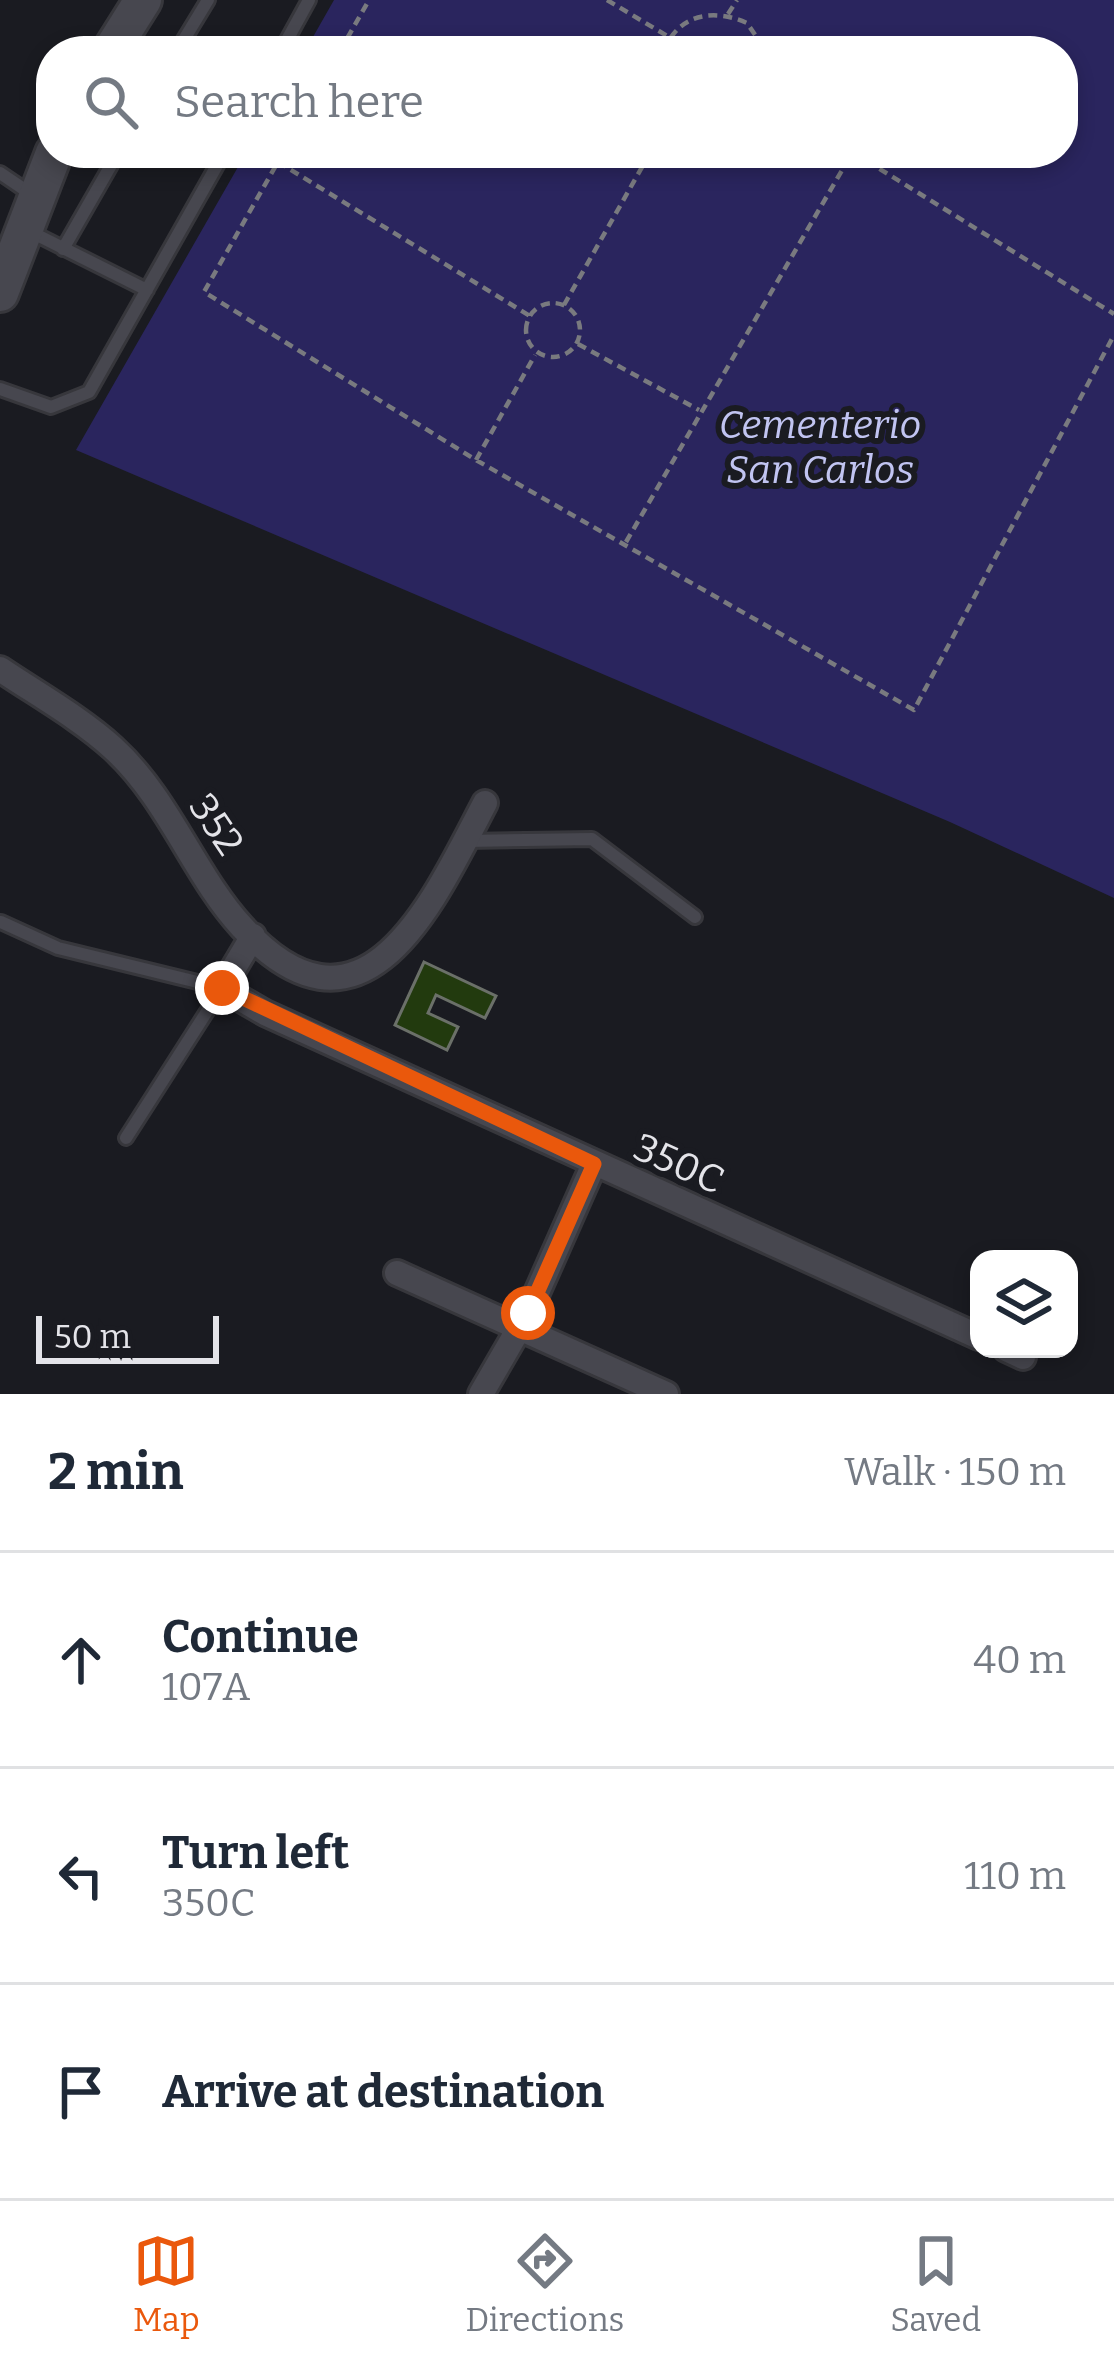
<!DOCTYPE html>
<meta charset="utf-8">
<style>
:root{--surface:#fff;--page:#f6f6f7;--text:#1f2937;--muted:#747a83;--line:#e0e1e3;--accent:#ea580c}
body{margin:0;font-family:Bitter,serif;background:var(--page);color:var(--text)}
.controls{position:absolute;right:36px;bottom:36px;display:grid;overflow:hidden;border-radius:24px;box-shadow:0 6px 18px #0003}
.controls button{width:108px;height:108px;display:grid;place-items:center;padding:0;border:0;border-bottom:3px solid var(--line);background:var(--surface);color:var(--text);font:60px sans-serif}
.scale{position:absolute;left:36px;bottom:30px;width:183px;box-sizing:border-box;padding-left:12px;border:6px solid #e4e4e9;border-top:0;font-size:33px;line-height:42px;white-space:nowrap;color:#e4e4e9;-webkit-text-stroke:9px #1a1b21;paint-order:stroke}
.stop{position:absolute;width:36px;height:36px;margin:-27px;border:9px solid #ea580c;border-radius:50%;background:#fff}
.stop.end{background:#ea580c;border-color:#fff;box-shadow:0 3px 12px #0008}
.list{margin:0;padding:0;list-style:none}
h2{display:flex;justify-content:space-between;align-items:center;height:156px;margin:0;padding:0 48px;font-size:51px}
h2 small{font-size:39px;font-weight:400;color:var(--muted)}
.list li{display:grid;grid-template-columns:78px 1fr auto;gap:36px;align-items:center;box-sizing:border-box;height:216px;padding:0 48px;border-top:3px solid var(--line)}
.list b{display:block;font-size:45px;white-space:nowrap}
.list p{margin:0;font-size:39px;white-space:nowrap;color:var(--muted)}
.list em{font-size:39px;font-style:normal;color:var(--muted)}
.icon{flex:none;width:66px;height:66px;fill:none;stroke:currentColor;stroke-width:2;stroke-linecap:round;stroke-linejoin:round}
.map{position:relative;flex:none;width:1114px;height:1394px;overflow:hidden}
.search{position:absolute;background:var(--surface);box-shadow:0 6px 18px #0003;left:36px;right:36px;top:36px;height:132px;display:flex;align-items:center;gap:30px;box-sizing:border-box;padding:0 42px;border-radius:48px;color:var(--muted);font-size:45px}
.sheet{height:804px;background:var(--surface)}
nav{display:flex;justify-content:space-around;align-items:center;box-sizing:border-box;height:168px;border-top:3px solid var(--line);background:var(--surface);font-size:33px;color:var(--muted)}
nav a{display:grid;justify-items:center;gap:6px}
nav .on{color:var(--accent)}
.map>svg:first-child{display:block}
.green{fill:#2a255e}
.building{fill:#223a0e;stroke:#6b7069;stroke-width:3}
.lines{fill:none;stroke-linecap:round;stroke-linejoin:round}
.lane-casing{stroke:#37373c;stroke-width:18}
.street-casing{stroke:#37373c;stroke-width:30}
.secondary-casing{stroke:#37373c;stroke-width:42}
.path{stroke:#797a7f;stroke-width:4.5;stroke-dasharray:9 6;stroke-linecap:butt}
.lane{stroke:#47474f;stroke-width:12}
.street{stroke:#47474f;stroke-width:24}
.secondary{stroke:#47474f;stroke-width:36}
.route{stroke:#ea580c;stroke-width:15}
.labels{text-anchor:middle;stroke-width:12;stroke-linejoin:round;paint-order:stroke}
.park-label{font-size:39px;font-style:italic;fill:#c1c4f1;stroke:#1a1b21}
.street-label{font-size:39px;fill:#e4e4e9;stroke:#1a1b21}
</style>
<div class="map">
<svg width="1114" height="1394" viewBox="0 0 1114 1394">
<rect width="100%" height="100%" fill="#1a1b21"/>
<!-- green -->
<path class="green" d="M334,0H1114V898L950,822L76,450L246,153H1063V51H305Z"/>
<!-- building -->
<path class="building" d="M424,962L496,996L485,1018L436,995L428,1013L458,1027L447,1050L395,1025Z"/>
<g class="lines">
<!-- lane casing -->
<g class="lane-casing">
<path id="lane" d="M177,51L208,0
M281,51L309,0
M0,173L31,194
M31,232L147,290
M63,249L118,153
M0,389L51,407L89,392L224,153
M465,841L592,839L695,917
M1,922L58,948L222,988L126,1138"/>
</g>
<!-- street casing -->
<g class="street-casing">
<path id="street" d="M0,669C37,694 80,718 113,748C169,799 194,875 242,927C364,1060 434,900 485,803
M253,936L222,988L265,1013L979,1337
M397,1273L666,1394
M1006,1349L1023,1357
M481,1394L528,1313L594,1164"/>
</g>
<!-- secondary casing -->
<g class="secondary-casing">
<path id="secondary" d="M111,51L143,0
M0,293L54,153"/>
</g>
<!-- path -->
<path class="path" d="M607,0L669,37
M728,14L737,0
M340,51L369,0
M664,51C678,14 713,8 747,23L766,51
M283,153L204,292L476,460L914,710L1114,335
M854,153L1114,314
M278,162L530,316
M526 330a27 27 0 1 1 54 0a27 27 0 1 1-54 0Z
M564,305L650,153
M578,344L699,410
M476,460L535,355
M626,542L852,153"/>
<!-- lane -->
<use href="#lane" class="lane"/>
<!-- street -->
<use href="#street" class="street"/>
<!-- secondary -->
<use href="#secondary" class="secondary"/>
</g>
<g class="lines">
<!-- route -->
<path class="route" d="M222,988L594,1164L528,1313"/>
</g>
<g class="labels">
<!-- park labels -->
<g class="park-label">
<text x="820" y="438">Cementerio<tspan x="820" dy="45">San Carlos</tspan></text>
</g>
<!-- street labels -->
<g class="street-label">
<text transform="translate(217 824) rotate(56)" y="14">352</text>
<text transform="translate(679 1163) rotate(24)" y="14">350C</text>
</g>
</g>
</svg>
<div class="controls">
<button><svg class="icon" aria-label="layers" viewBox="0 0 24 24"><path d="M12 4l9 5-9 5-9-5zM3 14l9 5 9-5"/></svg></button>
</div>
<div class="scale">50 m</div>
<div class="stop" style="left:528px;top:1313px"></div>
<div class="stop end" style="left:222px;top:988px"></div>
<div class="search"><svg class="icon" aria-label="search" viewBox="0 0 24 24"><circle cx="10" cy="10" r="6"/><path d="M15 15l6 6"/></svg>Search here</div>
</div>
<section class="sheet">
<h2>2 min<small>Walk · 150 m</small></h2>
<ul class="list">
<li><svg class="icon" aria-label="ahead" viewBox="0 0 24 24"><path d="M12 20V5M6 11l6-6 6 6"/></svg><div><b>Continue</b><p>107A</p></div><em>40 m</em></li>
<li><svg class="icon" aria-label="left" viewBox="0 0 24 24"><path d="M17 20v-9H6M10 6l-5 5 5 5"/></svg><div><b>Turn left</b><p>350C</p></div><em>110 m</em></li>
<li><svg class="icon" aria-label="arrive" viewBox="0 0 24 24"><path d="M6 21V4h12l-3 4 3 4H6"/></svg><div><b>Arrive at destination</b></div></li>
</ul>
</section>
<nav>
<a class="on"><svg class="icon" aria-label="map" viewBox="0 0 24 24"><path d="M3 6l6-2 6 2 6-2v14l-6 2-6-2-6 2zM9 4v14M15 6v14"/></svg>Map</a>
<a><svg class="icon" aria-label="directions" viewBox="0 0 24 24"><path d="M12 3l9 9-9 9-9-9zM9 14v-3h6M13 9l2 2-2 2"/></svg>Directions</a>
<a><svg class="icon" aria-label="saved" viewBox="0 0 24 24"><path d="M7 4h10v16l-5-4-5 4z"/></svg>Saved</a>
</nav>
